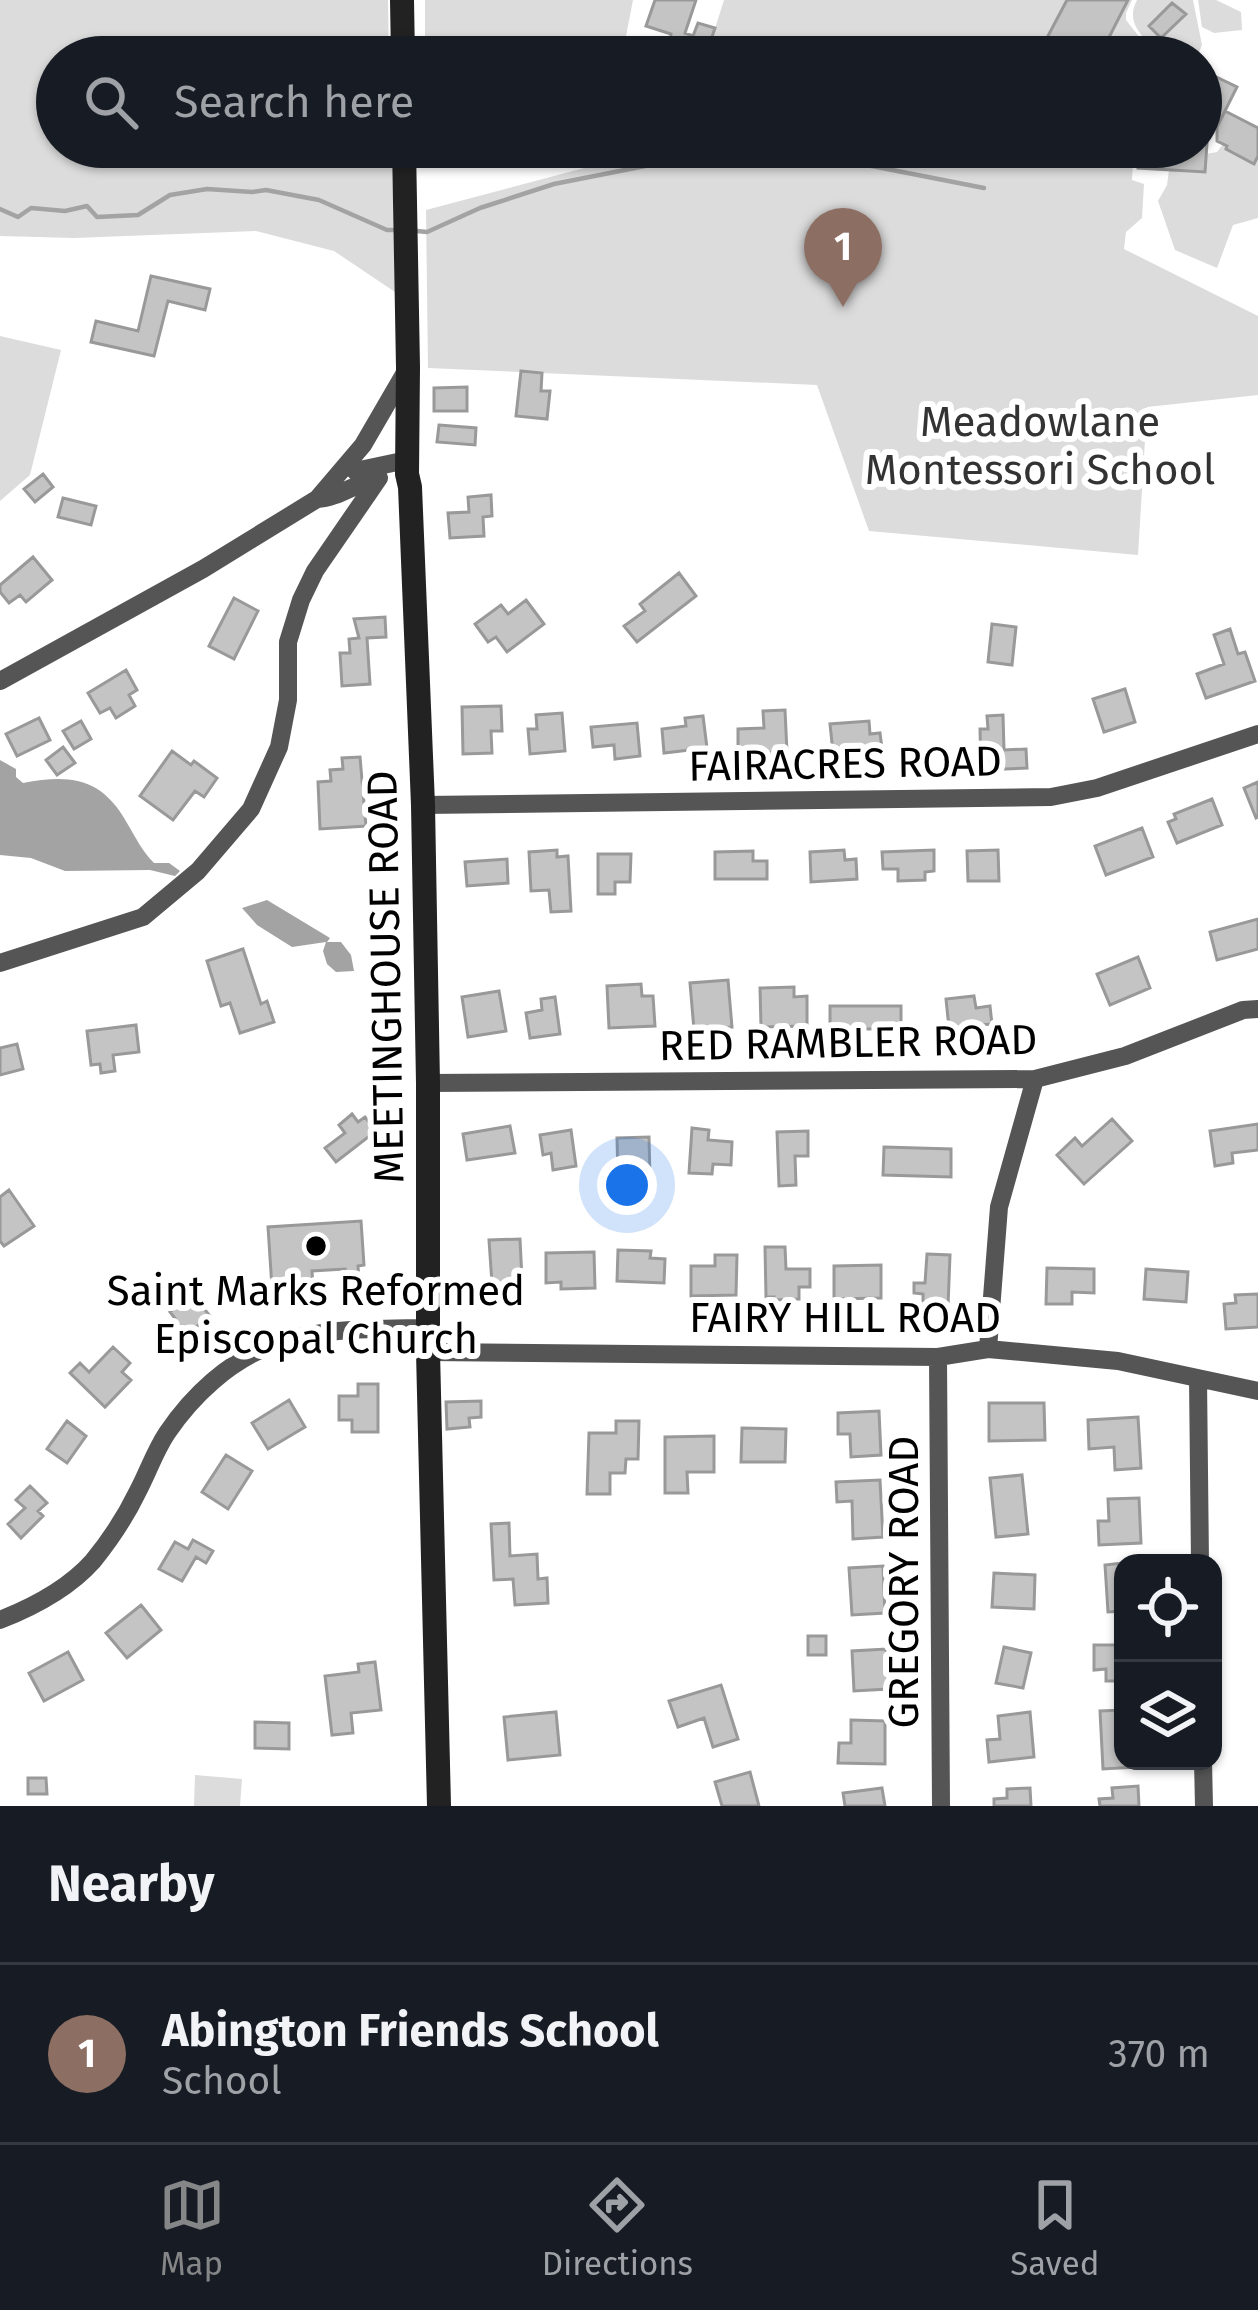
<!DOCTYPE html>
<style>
:root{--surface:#171b24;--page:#242831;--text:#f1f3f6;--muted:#9ea1a6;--line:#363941;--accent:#858687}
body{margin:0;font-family:"Fira Sans",sans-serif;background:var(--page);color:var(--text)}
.controls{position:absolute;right:36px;bottom:36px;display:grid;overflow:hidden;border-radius:24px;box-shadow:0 3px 9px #0004}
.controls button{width:108px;height:108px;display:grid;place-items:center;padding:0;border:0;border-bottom:3px solid var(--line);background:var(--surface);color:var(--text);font:60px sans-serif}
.you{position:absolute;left:627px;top:1185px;width:42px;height:42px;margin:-30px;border:9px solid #fff;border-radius:50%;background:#1a73e8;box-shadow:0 0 0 18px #1a73e833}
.badge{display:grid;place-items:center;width:78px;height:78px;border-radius:50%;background:var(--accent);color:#fff;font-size:39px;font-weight:700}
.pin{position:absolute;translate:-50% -99px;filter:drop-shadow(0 3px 6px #0008)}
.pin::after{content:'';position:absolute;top:63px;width:42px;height:36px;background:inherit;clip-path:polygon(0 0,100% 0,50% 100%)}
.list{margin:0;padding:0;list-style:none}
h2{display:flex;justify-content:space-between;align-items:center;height:156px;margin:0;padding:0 48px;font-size:51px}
h2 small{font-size:39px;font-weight:400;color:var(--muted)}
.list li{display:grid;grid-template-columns:78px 1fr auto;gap:36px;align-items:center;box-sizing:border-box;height:180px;padding:0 48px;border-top:3px solid var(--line)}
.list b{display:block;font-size:45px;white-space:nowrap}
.list p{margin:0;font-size:39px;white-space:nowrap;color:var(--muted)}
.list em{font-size:39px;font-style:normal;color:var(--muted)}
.icon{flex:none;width:66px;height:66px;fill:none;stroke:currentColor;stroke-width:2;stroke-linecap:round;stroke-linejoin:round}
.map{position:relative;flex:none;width:1258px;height:1806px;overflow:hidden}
.search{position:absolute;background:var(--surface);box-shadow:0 3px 9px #0004;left:36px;right:36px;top:36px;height:132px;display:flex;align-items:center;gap:30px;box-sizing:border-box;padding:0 42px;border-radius:66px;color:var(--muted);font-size:45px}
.sheet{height:336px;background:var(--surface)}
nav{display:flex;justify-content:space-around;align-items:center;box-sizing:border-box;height:168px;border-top:3px solid var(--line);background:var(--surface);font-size:33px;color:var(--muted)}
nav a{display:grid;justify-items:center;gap:6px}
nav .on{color:var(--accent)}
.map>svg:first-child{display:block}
.green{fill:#dcdcdc}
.water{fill:#a3a3a3}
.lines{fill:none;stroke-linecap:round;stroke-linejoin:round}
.stream{stroke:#a3a3a3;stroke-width:4.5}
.building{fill:#c4c4c4;stroke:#999;stroke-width:3}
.street{stroke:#555;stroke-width:18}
.secondary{stroke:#222;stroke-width:24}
.poi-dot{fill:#000;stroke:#fff;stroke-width:4.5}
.labels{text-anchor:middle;stroke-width:12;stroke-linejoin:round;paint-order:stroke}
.park-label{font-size:42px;fill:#333;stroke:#fff}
.street-label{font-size:42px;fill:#000;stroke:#fff}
.poi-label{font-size:42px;fill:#000;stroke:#fff}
</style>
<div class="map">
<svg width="1258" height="1806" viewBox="0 0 1258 1806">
<rect width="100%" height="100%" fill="#fff"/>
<!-- green -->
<path class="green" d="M0,0H388L389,57H57V147H392L395,292L334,251L256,231L74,238L0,236Z
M425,0H633L622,57H425Z
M724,0H1067L1040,50L1049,57H706Z
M1128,0H1132L1126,13V20L1155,57H1099Z
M1137,0H1193L1202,45L1197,57H1161C1145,37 1124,25 1137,0Z
M1198,0H1216L1241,12L1242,30L1214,33L1202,27Z
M1223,144L1254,163L1258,156V218L1233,225L1217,268L1175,250L1158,201L1167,185L1169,170L1205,172L1206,154L1217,152Z
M663,147H1134L1132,180L1144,184L1142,218L1126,232L1124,249L1258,316V395L1147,407L1138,555L869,531L817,385L428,368L426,210Z
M0,336L61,350L30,475L0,501Z
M195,1775L242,1779L240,1806H194Z"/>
<!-- water -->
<path class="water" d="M0,760L16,769V777L23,783C71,774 102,778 127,823C136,838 142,851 154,863H169L180,871L175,876L150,870L65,871L31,858L0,855Z
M267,900L330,938L327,942H341L351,955L354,971L336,972L327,964L323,951L326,942L292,947L257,925L242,908Z"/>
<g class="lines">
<!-- stream -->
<path class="stream" d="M0,209L18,217L31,208L65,211L87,206L97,217L138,215L170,195L207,189L252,192L266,190L319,200L387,230H400
M417,231L427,232L480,208L554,184L716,152L831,158L984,188"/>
</g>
<!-- building -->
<path class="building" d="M655,0H696L685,33L693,36L698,23L715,28L705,57H673L674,52L666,50L671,34L646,26Z
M1067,0H1128L1099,57H1049L1040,51Z
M1172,3L1186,14L1161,38L1149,26Z
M1206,72L1237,87L1217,127L1208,129L1205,172L1138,168L1139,147H1201V83Z
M1225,111L1258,128V156L1254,164L1226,149L1227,146L1217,141V127Z
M151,276L210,289L205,310L168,301L154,356L91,342L96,321L138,331Z
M521,371L542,373L541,391H550L547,419L516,416Z
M467,387V411H434V388Z
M439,425L476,428L475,445L437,442Z
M43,474L53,487L35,502L24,489Z
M491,495L492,516L483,517L484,536L450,538L448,513L469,512L468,497Z
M63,498L96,506L91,525L58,517Z
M33,557L52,580L26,602L20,595L9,603L0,592V585Z
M679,573L696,596L637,642L624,626L645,611L640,604Z
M234,598L258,611L234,659L209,646Z
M526,600L544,624L507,652L496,637L488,642L475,624L501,605L508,614Z
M385,617L386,637L367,638L370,684L342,686L340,653H350L349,639L359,638L354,619Z
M992,624L1016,627L1012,665L988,662Z
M1230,629L1238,654L1245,652L1255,681L1206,698L1197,674L1224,664L1214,635Z
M126,670L137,690L129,695L135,706L116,718L110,708L100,713L88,693Z
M1125,689L1135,722L1104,732L1093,699Z
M501,706L502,731H491L492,753L463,754L462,707Z
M785,710L787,752L738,754V729L764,728L763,711Z
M562,713L565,751L530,754L528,729H537L536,715Z
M1003,715L1004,750L1026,749L1027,768L981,770L980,729H988L987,716Z
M703,716L707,748L664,753L662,729L686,726L685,718Z
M39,718L50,740L17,756L6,734Z
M81,721L91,739L74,749L63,731Z
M869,721L870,734L880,733L882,749L833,753L830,724Z
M637,723L640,756L615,759L614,745L593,747L591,727Z
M63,747L75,763L57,775L46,760Z
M172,751L191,765L194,761L217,778L204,797L195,791L173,820L140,796Z
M360,757L366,826L320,829L318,782L331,781L330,770L343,769L342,758Z
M1258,782V817L1256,818L1244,788Z
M1212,799L1222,825L1177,843L1168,822L1176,819L1174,814Z
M1142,828L1153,857L1106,875L1095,846Z
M557,850V857L568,856L571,911L551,912L549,890L531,891L529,852Z
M844,850L845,860L856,859L857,879L811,882L810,852Z
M934,850V871L925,872V880L898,881V869H883L882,852Z
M998,850L999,881H968L967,851Z
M753,851V861H767V879H715V852Z
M598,854H631L630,882H615V894H598Z
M507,859L508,883L467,886L465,862Z
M1258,919V949L1217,960L1210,932Z
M243,949L261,1004L267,1001L274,1022L240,1033L230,1003L221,1006L207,961Z
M1138,957L1150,988L1110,1005L1097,974Z
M728,980L732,1027L694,1030L690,983Z
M641,984L642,996H653L655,1026L609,1028L607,986Z
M794,987V997L807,996V1026L761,1027L760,988Z
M499,991L506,1031L468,1037L462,997Z
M974,996L976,1008L990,1006L992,1024L949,1028L946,999Z
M555,997L560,1034L530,1038L526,1013L542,1010L541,999Z
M830,1006H901V1029H830Z
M136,1025L139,1052L113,1055L115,1071L101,1073L100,1064L91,1065L87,1031Z
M17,1044L23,1069L0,1075V1048Z
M352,1114L358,1122L365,1117L376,1131L336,1162L325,1148L345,1133L339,1125Z
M1112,1119L1132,1141L1084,1184L1057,1155L1075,1138L1082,1146Z
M1258,1124V1150L1232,1153L1233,1163L1215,1166L1210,1131Z
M510,1126L515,1153L467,1160L463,1134Z
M692,1128L709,1130L708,1140L732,1142L731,1165L713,1164L712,1174L689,1173Z
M571,1130L576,1166L553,1170L551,1153L543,1155L540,1135Z
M808,1131V1156H795L796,1185L779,1186L777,1132Z
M649,1137L650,1178L618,1179L617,1138Z
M884,1147L951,1149V1177L883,1175Z
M9,1190L34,1226L4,1246L0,1241V1197Z
M361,1221L364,1265L358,1266L359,1280L346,1281L345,1269L312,1271L313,1285L272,1288L268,1227Z
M520,1239L522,1279H518L519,1297L493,1298L489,1240Z
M765,1247H785L786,1269H810V1287H799V1299L774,1300V1297H766Z
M618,1250L651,1251L650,1258L665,1259L664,1283L617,1281Z
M594,1252L595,1288L561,1289V1282L546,1283V1253Z
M927,1254L950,1255L948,1307L923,1306V1294L914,1293V1283H925Z
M715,1255H737L736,1295L691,1296V1266H715Z
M881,1265V1298L834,1299V1266Z
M1047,1268L1094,1269V1293L1072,1292V1304H1046Z
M1146,1269L1188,1272L1186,1302L1144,1299Z
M192,1294L210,1316L176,1343L166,1331L177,1321L170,1312Z
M1258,1294V1327L1226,1329L1224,1304L1236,1303L1235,1295Z
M113,1347L130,1363L122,1372L131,1380L105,1407L70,1373L80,1363L89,1372Z
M358,1384H378V1432H352V1420H339V1396H358Z
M289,1400L305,1427L268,1449L252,1423Z
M481,1401V1417L469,1418L470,1427L447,1429L446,1402Z
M989,1403H1044L1045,1440L989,1441Z
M879,1411L881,1455L851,1457L850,1434H838V1413Z
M1138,1417L1141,1468L1115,1470L1114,1447L1089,1449L1088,1420Z
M67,1421L86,1436L67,1463L47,1449Z
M616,1421H639L638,1459H626L625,1473H610V1494H587L589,1433H616Z
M742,1428L786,1429L785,1462H741Z
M714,1436V1472H687L688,1493H665V1437Z
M226,1455L252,1471L228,1509L202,1492Z
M1022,1475L1028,1534L996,1537L990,1478Z
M880,1480L883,1537L853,1539L852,1501L837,1502L836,1482Z
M30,1486L47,1503L38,1511L43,1516L21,1538L8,1524L25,1508L16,1500Z
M1139,1498L1141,1543L1099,1545L1098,1521H1109L1108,1499Z
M509,1523L510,1556L537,1554L538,1579L547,1578L548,1603L515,1605L513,1579L494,1580L491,1524Z
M193,1540L213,1551L206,1563L196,1557L182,1581L159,1569L175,1542L188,1549Z
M1123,1563V1611L1108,1612L1105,1565Z
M883,1566L885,1613L852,1615L849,1568Z
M994,1573L1035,1575L1034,1609L992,1607Z
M141,1605L161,1630L127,1658L106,1633Z
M808,1636H826V1655H808Z
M1094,1645H1123V1681H1106V1669L1094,1670Z
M1004,1647L1031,1653L1023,1688L996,1683Z
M886,1649L888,1689L854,1691L852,1651Z
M68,1652L83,1680L44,1701L29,1673Z
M375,1662L381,1710L351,1713L353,1733L332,1735L325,1676L359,1672L358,1664Z
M721,1685L738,1739L713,1747L704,1718L678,1727L669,1701Z
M1123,1710V1761H1154V1766L1103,1769L1100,1711Z
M556,1712L560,1755L508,1760L504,1717Z
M1030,1712L1034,1757L989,1762L987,1740L1000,1739L998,1716Z
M851,1720L885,1721V1764L838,1763L839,1743H851Z
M255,1722L289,1723V1749L255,1748Z
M750,1772L759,1806H722L715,1782Z
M28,1778H46L47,1794H28Z
M1138,1786L1139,1806H1100L1099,1799L1113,1798L1112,1788Z
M882,1788L885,1806H845L843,1793Z
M1030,1788L1031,1806H994V1799L1007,1798V1789Z"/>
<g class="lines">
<!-- street -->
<path class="street" d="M355,471L407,460
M317,499C339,498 357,482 379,478
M0,681L203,569L317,499L363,445L406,371
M423,805L1051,797L1097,788L1258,734
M0,963L143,917L198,871L251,809L279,747L288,700V642L301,600L315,571L379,478
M428,1083L1035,1079L1125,1056L1243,1010L1258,1009
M988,1349L999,1207L1035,1079
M428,1352L938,1357L988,1349L1118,1361L1258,1391
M938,1357L941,1806
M1198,1378L1200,1563
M0,1620C33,1607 69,1588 93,1561C110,1540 126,1516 138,1491C148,1472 155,1451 167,1433C192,1396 229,1361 272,1345C321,1327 376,1329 427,1328
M1203,1761L1204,1806"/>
<!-- secondary -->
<path class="secondary" d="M402,0L403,57
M404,147L408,367L407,474L410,487L423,805L428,1083V1352L439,1806"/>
</g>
<!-- markers -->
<circle class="poi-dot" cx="316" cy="1246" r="12"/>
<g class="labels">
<!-- park labels -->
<g class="park-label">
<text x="1040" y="436">Meadowlane<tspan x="1040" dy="48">Montessori School</tspan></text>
</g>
<!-- street labels -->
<g class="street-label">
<text transform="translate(845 763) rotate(-1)" y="15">FAIRACRES ROAD</text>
<text transform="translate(385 977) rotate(-91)" y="15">MEETINGHOUSE ROAD</text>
<text transform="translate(848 1042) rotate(-1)" y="15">RED RAMBLER ROAD</text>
<text x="845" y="1332">FAIRY HILL ROAD</text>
<text transform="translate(903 1582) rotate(-90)" y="15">GREGORY ROAD</text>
</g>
<!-- poi labels -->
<g class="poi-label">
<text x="316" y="1305">Saint Marks Reformed<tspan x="316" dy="48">Episcopal Church</tspan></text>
</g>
</g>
</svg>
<div class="controls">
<button><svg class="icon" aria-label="locate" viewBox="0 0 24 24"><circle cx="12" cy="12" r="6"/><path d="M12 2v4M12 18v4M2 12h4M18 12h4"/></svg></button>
<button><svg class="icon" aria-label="layers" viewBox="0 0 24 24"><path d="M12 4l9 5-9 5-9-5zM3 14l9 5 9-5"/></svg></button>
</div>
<div class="you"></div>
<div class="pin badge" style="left:843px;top:307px;background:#8d6e63">1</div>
<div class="search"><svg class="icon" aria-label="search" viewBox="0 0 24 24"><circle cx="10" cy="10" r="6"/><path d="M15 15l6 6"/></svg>Search here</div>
</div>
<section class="sheet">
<h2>Nearby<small></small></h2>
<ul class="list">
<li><span class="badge" style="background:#8d6e63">1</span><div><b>Abington Friends School</b><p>School</p></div><em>370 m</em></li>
</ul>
</section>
<nav>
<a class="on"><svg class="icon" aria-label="map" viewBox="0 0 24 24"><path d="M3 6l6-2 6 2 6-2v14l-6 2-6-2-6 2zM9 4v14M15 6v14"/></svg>Map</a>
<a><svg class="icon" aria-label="directions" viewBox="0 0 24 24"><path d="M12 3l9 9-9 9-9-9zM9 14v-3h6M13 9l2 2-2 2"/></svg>Directions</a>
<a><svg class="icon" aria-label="saved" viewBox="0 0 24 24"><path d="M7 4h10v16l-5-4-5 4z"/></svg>Saved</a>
</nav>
